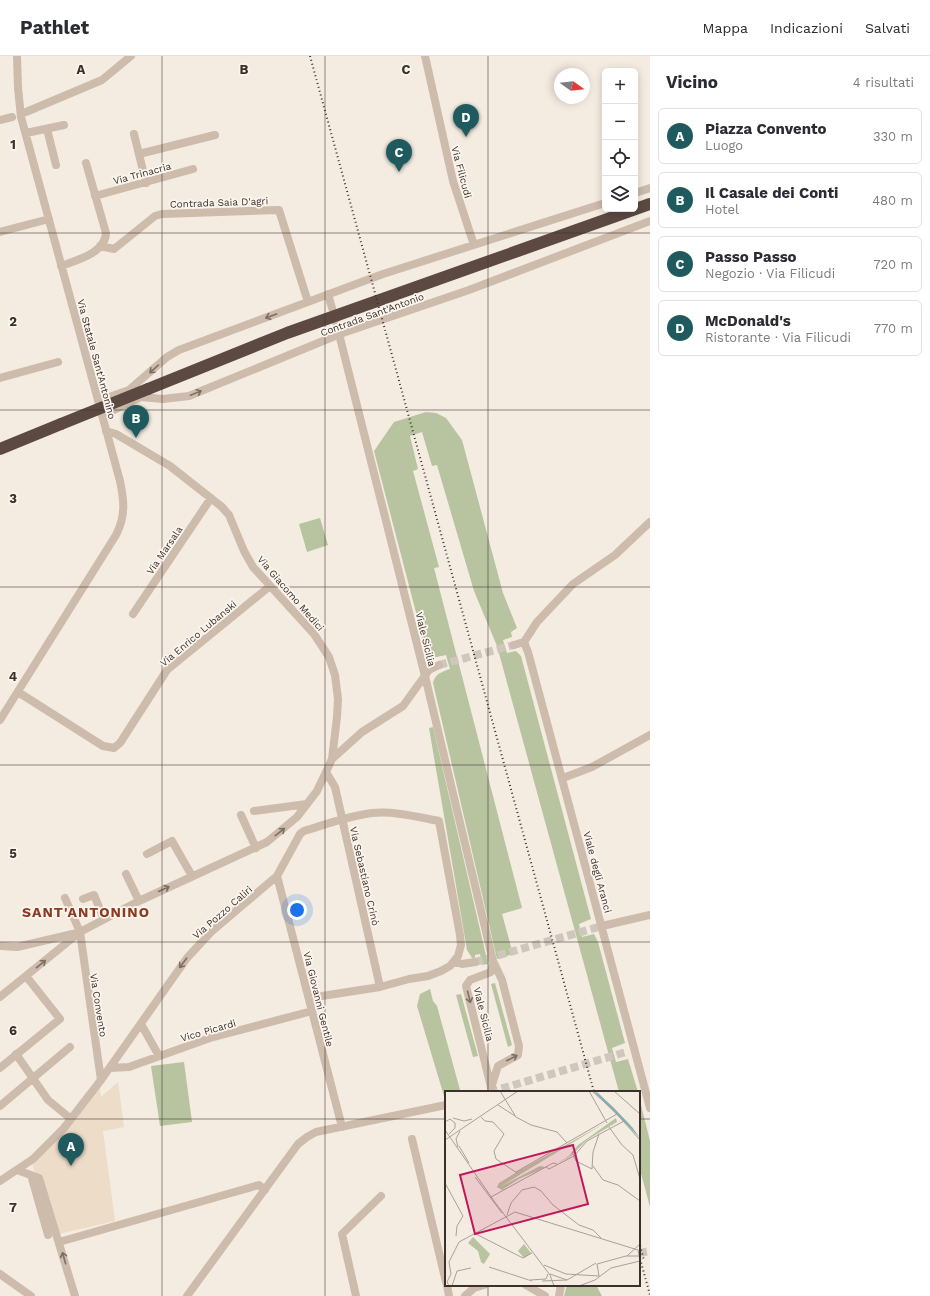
<!DOCTYPE html>
<html lang="it">
<meta charset="utf-8">
<style>
:root{--surface:#fff;--page:#f7f7f7;--text:#2b2b33;--muted:#7c7c81;--line:#e1e1e2;--accent:#1f5a5e}
body{margin:0;font-family:"Work Sans",sans-serif;background:var(--page);color:var(--text)}
.controls{position:absolute;right:12px;top:12px;display:grid;overflow:hidden;border-radius:6px;box-shadow:0 2px 10px #0003}
.controls button{width:36px;height:36px;display:grid;place-items:center;padding:0;border:0;border-bottom:1px solid var(--line);background:var(--surface);color:var(--text);font:20px sans-serif}
.compass{position:absolute;left:554px;top:12px;width:36px;height:36px;border-radius:50%;background:var(--surface);box-shadow:0 2px 10px #0003;rotate:105deg}
.you{position:absolute;left:297px;top:854px;width:14px;height:14px;margin:-10px;border:3px solid #fff;border-radius:50%;background:#1a73e8;box-shadow:0 0 0 6px #1a73e833}
.badge{display:grid;place-items:center;width:26px;height:26px;border-radius:50%;background:var(--accent);color:#fff;font-size:13px;font-weight:700}
.pin{position:absolute;translate:-50% -33px;filter:drop-shadow(0 1px 2px #0008)}
.pin::after{content:'';position:absolute;top:21px;width:14px;height:12px;background:inherit;clip-path:polygon(0 0,100% 0,50% 100%)}
.list{margin:0;padding:0;list-style:none}
h2{display:flex;justify-content:space-between;align-items:center;height:52px;margin:0;padding:0 16px;font-size:17px}
h2 small{font-size:13px;font-weight:400;color:var(--muted)}
.list li{display:grid;grid-template-columns:26px 1fr auto;gap:12px;align-items:center;box-sizing:border-box;height:56px;margin:0 8px 8px;padding:0 8px;border:1px solid var(--line);border-radius:6px}
.list b{display:block;font-size:15px;white-space:nowrap}
.list p{margin:0;font-size:13px;white-space:nowrap;color:var(--muted)}
.list em{font-size:13px;font-style:normal;color:var(--muted)}
.icon{flex:none;width:22px;height:22px;fill:none;stroke:currentColor;stroke-width:2;stroke-linecap:round;stroke-linejoin:round}
.map{position:relative;flex:none;width:650px;height:1240px;overflow:hidden}
header{display:flex;align-items:center;gap:24px;box-sizing:border-box;height:56px;padding:0 20px;background:var(--surface);border-bottom:1px solid var(--line)}
header strong{font-size:19px}
nav{display:flex;gap:22px;margin-inline-start:auto;font-size:14px}
main{display:flex}
aside{flex:1;background:var(--surface)}
.map>svg:first-child{display:block}
.green{fill:#b8c4a0}
.plaza{fill:#ecdcc8}
.lines{fill:none;stroke-linecap:round;stroke-linejoin:round}
.minor-tunnel{stroke:#cfc6bd;stroke-width:8;stroke-dasharray:8 4;stroke-linecap:butt}
.minor{stroke:#cdbbac;stroke-width:8}
.highway{stroke:#5c4a42;stroke-width:12}
.rail{stroke:#3b302b;stroke-width:2;stroke-dasharray:1 3;stroke-linecap:butt}
.highway-bridge{stroke:#5c4a42;stroke-width:12}
.oneway{stroke:#7d6f65}
.grid{fill:none;stroke:#3b302b;stroke-width:1;stroke-opacity:0.55}
.labels{text-anchor:middle;stroke-width:3.5;stroke-linejoin:round;paint-order:stroke}
.street-label{font-size:10px;fill:#3b302b;stroke:#fbf5ee}
.district-label{font-size:14px;font-weight:bold;letter-spacing:1px;fill:#8c3b22;stroke:#fbf5ee}
.inset-road{fill:none;stroke:#aaa098;stroke-width:1}
.view{fill:#c2185b;fill-opacity:0.15;stroke:#c2185b;stroke-width:2}
.inset-edge{fill:none;stroke:#3b302b;stroke-width:2}
.grid-label{font-size:13px;text-anchor:middle;font-weight:bold;fill:#3b302b;stroke:#fbf5ee;stroke-width:3.5;stroke-linejoin:round;paint-order:stroke}
</style>
<header>
<strong>Pathlet</strong>
<nav><a>Mappa</a><a>Indicazioni</a><a>Salvati</a></nav>
</header>
<main>
<div class="map">
<svg width="650" height="1240" viewBox="0 0 650 1240">
<rect width="100%" height="100%" fill="#f4ebe1"/>
<!-- green -->
<path class="green" d="M426,356L436,357L446,362L462,384L503,537L517,572L511,576L512,581L503,584L507,597L516,595L521,600L591,863L579,868L582,881L594,878L598,886L625,987L612,992L616,1006L628,1003L638,1036H619L497,590L474,535L437,409L432,410L422,376L410,380L418,413L413,415L439,511L434,512L522,852L502,858L513,898L497,903L433,627C435,618 441,616 450,613L446,599L432,602L426,595L374,395L394,366Z
M320,462L328,489L307,496L299,468Z
M433,671L488,908L482,909L480,898L475,899V903L472,902L467,894L429,672Z
M495,927L512,989L508,991L491,928Z
M430,933L433,945L437,950L460,1034L446,1036V1039L444,1040L417,950L420,938Z
M461,938L478,1000L473,1001L456,939Z
M184,1006L192,1066L160,1070L151,1010Z
M639,1041L650,1085V1151L639,1110Z
M567,1229H596L602,1240H564Z"/>
<!-- plaza -->
<path class="plaza" d="M98,1022L101,1041L118,1026L124,1071L103,1075L115,1165L54,1179L30,1101L62,1070Z"/>
<g class="lines">
<!-- minor-tunnel -->
<path class="minor-tunnel" d="M439,609L514,589
M475,906L602,870
M490,1036L626,996
M639,1197L650,1195"/>
<!-- minor -->
<path class="minor" d="M425,0L453,125L474,189
M26,56L102,24L131,0
M0,64L12,61
M47,73L56,109
M26,77L64,69
M134,78L146,127
M139,98L215,79
M635,137L650,132
M95,140L193,113
M0,176L49,163
M100,190L114,193L155,160L162,158L279,154L308,246
M61,210C77,204 105,197 106,177L86,107
M328,238L332,252
M336,266L425,620L493,905L502,924L519,990L518,999L498,1010L491,1032
M0,322L58,306
M98,345L129,334L167,301L179,294L383,218L605,147
M101,355L105,357L110,356L141,341L163,343L189,340L340,278L469,234L650,165
M133,558L211,442
M524,586L528,596L650,1052
M514,589L524,586L537,566L573,528L615,499L650,466
M18,636L103,690L114,692L120,687L167,614L270,530
M0,664L116,479C126,460 124,444 120,425L21,61L18,32L17,0
M332,703L362,676L403,650L429,614L439,609
M326,716L335,731L380,931
M563,722L592,711L650,679
M254,755L307,748
M241,759L256,792
M147,798L172,785L192,820
M126,818L139,845
M277,820L342,1071
M65,842L80,876L101,1024
M83,843L94,839L104,863
M602,870L650,859
M0,890L17,891L77,877
M455,906L462,908L475,906
M0,941L80,876L139,845L267,786L297,761L317,735L326,716L332,703L337,661L338,643L335,619L329,601L314,578L253,511L244,495L229,459L222,451L170,410L116,378L106,375
M141,968L159,1000
M16,998L48,1044L71,1063
M0,1012L60,963L26,920
M110,1012L129,1011L210,982L312,955
M491,1031L466,930L470,924L491,916L493,906
M0,1050L70,991
M412,1083L446,1226
M17,1114L39,1122L75,1240
M31,1119L48,1179
M0,1125L33,1103L64,1072L101,1024L187,902L211,876L277,820L300,778L304,775C327,768 348,760 372,757C394,755 418,761 439,765L460,879L461,889L458,900L450,910L441,915L428,920L409,923L380,931L309,942
M59,1186L259,1129L265,1134
M0,1218L31,1240
M447,1229L449,1240
M526,1229L545,1240
M187,1240L298,1088L307,1081L316,1076L446,1049
M356,1240L342,1178L381,1140
M465,1240L474,1232L484,1229
M559,1240L561,1229"/>
<!-- highway -->
<path class="highway" d="M148,333L287,277L650,148
M0,393L61,368"/>
<!-- rail -->
<path class="rail" d="M310,0L594,1036
M639,1186L644,1204
M639,1199L650,1239"/>
<!-- highway-bridge -->
<path class="highway-bridge" d="M61,368L148,333"/>
</g>
<!-- one-way arrows -->
<defs><path id="oneway-shaft" d="M-6 0H5M1.5-3L5.5 0L1.5 3" fill="none" stroke-width="1.6" stroke-linecap="round" stroke-linejoin="round"/></defs>
<g class="oneway">
<use href="#oneway-shaft" transform="translate(271 260) rotate(160)"/>
<use href="#oneway-shaft" transform="translate(154 313) rotate(138)"/>
<use href="#oneway-shaft" transform="translate(196 337) rotate(-22)"/>
<use href="#oneway-shaft" transform="translate(280 776) rotate(-38)"/>
<use href="#oneway-shaft" transform="translate(164 833) rotate(-25)"/>
<use href="#oneway-shaft" transform="translate(183 907) rotate(127)"/>
<use href="#oneway-shaft" transform="translate(41 908) rotate(-39)"/>
<use href="#oneway-shaft" transform="translate(469 941) rotate(76)"/>
<use href="#oneway-shaft" transform="translate(512 1002) rotate(-27)"/>
<use href="#oneway-shaft" transform="translate(64 1202) rotate(-106)"/>
</g>
<!-- grid -->
<path class="grid" d="M162,0V1240M325,0V1240M488,0V1036M0,177H650M0,354H650M0,531H650M0,709H650M0,886H650M0,1063H446M639,1063H650M488,1229V1240"/>
<g class="labels">
<!-- street labels -->
<g class="street-label">
<text transform="translate(462 116) rotate(75)" y="4">Via Filicudi</text>
<text transform="translate(142 117) rotate(-15)" y="4">Via Trinacria</text>
<text transform="translate(219 146) rotate(-2)" y="4">Contrada Saia D'agri</text>
<text transform="translate(372 258) rotate(-20)" y="4">Contrada Sant'Antonio</text>
<text transform="translate(97 303) rotate(75)" y="4">Via Statale Sant'Antonino</text>
<text transform="translate(164 494) rotate(-56)" y="4">Via Marsala</text>
<text transform="translate(291 537) rotate(49)" y="4">Via Giacomo Medici</text>
<text transform="translate(198 577) rotate(-40)" y="4">Via Enrico Lubanski</text>
<text transform="translate(426 583) rotate(76)" y="4">Viale Sicilia</text>
<text transform="translate(598 816) rotate(75)" y="4">Viale degli Aranci</text>
<text transform="translate(365 820) rotate(77)" y="4">Via Sebastiano Crinò</text>
<text transform="translate(222 856) rotate(-41)" y="4">Via Pozzo Caliri</text>
<text transform="translate(319 943) rotate(76)" y="4">Via Giovanni Gentile</text>
<text transform="translate(99 949) rotate(81)" y="4">Via Convento</text>
<text transform="translate(484 958) rotate(76)" y="4">Viale Sicilia</text>
<text transform="translate(208 974) rotate(-16)" y="4">Vico Picardi</text>
</g>
<!-- district labels -->
<g class="district-label">
<text x="86" y="861">SANT'ANTONINO</text>
</g>
</g>
<!-- overview -->
<g transform="translate(445 1035)">
<rect width="195" height="195" fill="#f4ebe1"/>
<path d="M171,27L172,31L142,49L126,65L111,73L124,65L133,54ZM160,32L55,96L95,75L101,76L74,88L57,99L52,96L54,92L70,82ZM28,146L45,163L39,173L36,171L33,160L23,152ZM79,153L86,162L79,167L73,160Z" fill="#b8c4a0"/>
<path d="M148,0L153,2L169,17L187,36L195,47Z" fill="#7fb0b2"/>
<path class="inset-road" d="M55,0L71,26L86,34L112,41L122,52M144,0L162,32M147,0L170,21L195,49M169,0L195,23M53,14L70,25M36,26L40,30L48,31L59,43L49,60L51,68L72,82M8,27L19,30L27,28M0,31L5,28L10,32V37L4,43M164,36L177,54L188,64L195,88M0,39L49,110L105,184L109,195M0,49L73,0M14,55L24,72M13,56L11,48L15,40M131,61H127L131,70L147,78M148,75L158,89L173,94L195,110M101,76L104,78L129,65L142,50L179,30M147,78L148,61L154,43M71,81L172,23M30,86L57,122M0,92L18,125L12,135L11,145M46,106L108,72L112,73M62,124L66,112L77,99L89,96L96,100L108,114L134,134L148,139L156,147M29,142L78,167L87,162M182,165L195,153M152,173L154,185M152,173L181,165H195M99,174L121,183L154,185M44,176L87,190M105,183L122,189M85,189L101,188L103,183M97,190L122,189L151,172M4,195L2,191L6,183L4,171L14,151L70,121L193,159L195,170L166,177L150,189L134,195M7,195L12,180L26,177"/>
<path class="view" d="M128,54L143,113L30,143L15,84Z"/>
<rect width="195" height="195" class="inset-edge"/>
</g>
<g class="grid-label">
<text x="81" y="18">A</text>
<text x="244" y="18">B</text>
<text x="406" y="18">C</text>
<text x="13" y="93">1</text>
<text x="13" y="270">2</text>
<text x="13" y="447">3</text>
<text x="13" y="625">4</text>
<text x="13" y="802">5</text>
<text x="13" y="979">6</text>
<text x="13" y="1156">7</text>
</g>
</svg>
<div class="controls">
<button>+</button>
<button>−</button>
<button><svg class="icon" aria-label="locate" viewBox="0 0 24 24"><circle cx="12" cy="12" r="6"/><path d="M12 2v4M12 18v4M2 12h4M18 12h4"/></svg></button>
<button><svg class="icon" aria-label="layers" viewBox="0 0 24 24"><path d="M12 4l9 5-9 5-9-5zM3 14l9 5 9-5"/></svg></button>
</div>
<svg class="compass" viewBox="-18 -18 36 36"><path d="M0-13l5 13h-10z" fill="#e53935"/><path d="M0 13l5-13h-10z" fill="#7c7c81"/></svg>
<div class="you"></div>
<div class="pin badge" style="left:71px;top:1110px">A</div>
<div class="pin badge" style="left:136px;top:382px">B</div>
<div class="pin badge" style="left:399px;top:116px">C</div>
<div class="pin badge" style="left:466px;top:81px">D</div>
</div>
<aside>
<h2>Vicino<small>4 risultati</small></h2>
<ul class="list">
<li><span class="badge">A</span><div><b>Piazza Convento</b><p>Luogo</p></div><em>330 m</em></li>
<li><span class="badge">B</span><div><b>Il Casale dei Conti</b><p>Hotel</p></div><em>480 m</em></li>
<li><span class="badge">C</span><div><b>Passo Passo</b><p>Negozio · Via Filicudi</p></div><em>720 m</em></li>
<li><span class="badge">D</span><div><b>McDonald's</b><p>Ristorante · Via Filicudi</p></div><em>770 m</em></li>
</ul>
</aside>
</main>
